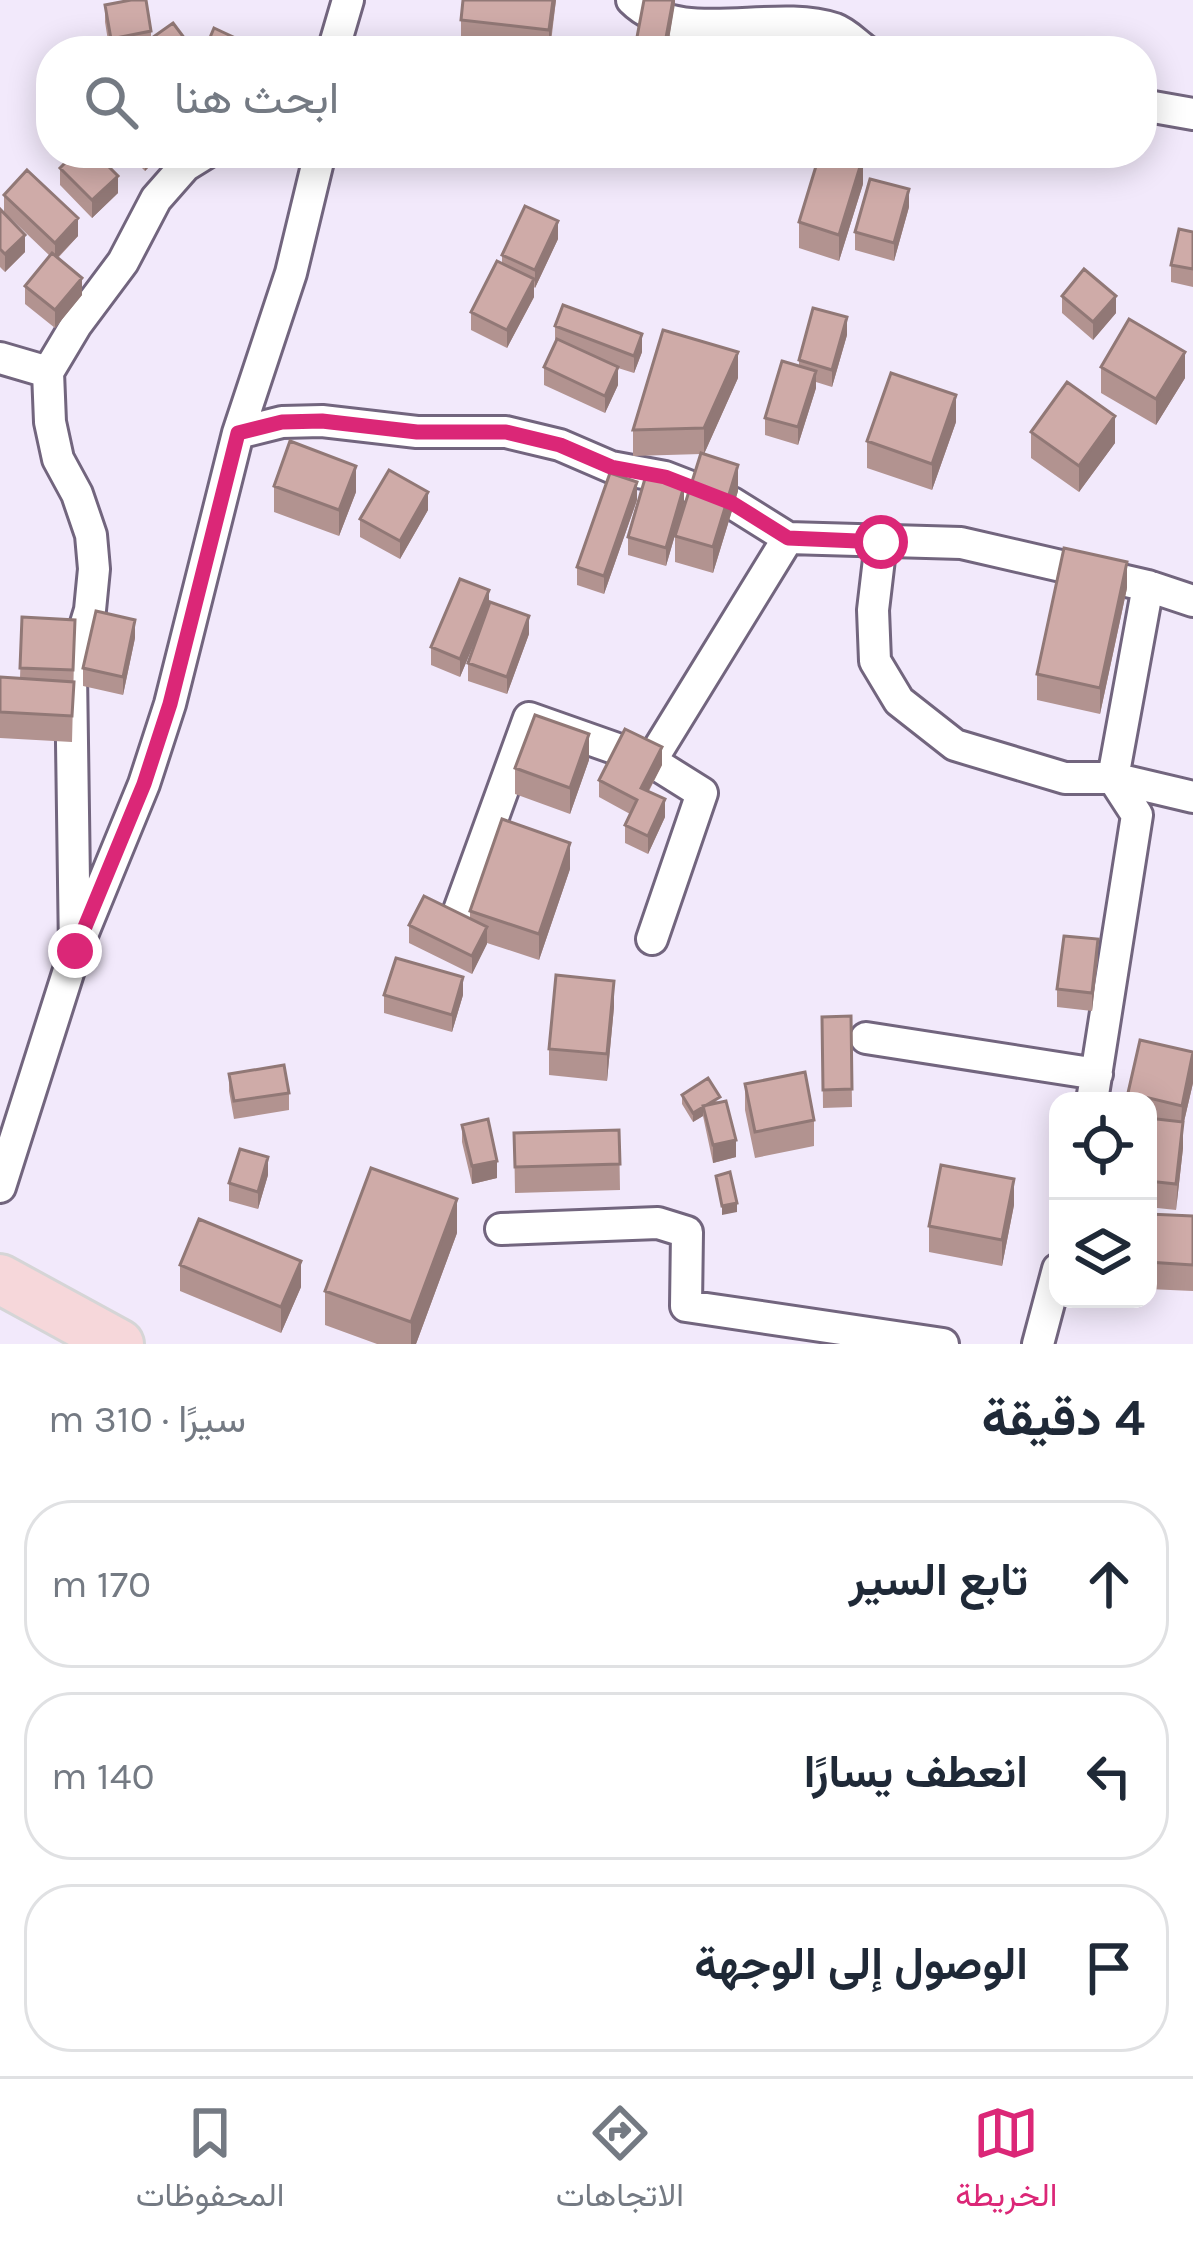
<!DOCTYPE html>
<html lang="ar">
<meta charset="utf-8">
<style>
:root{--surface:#fff;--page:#f2f2f3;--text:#1f2937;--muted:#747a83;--line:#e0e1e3;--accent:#db2777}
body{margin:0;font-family:Karla,Vazirmatn,sans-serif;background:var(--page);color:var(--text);direction:rtl}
.controls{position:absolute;right:36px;bottom:36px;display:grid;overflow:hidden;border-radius:24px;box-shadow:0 6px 30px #0003}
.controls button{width:108px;height:108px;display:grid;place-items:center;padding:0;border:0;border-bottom:3px solid var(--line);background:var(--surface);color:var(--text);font:60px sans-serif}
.stop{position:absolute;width:36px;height:36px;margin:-27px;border:9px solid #db2777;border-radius:50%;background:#fff}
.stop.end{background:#db2777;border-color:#fff;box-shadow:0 3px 12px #0008}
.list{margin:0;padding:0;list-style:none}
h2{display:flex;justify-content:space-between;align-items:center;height:156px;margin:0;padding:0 48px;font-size:51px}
h2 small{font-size:39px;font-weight:400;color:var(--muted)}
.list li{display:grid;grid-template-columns:78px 1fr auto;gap:36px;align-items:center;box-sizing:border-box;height:168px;margin:0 24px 24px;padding:0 24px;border:3px solid var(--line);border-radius:48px}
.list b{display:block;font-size:45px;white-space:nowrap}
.list em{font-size:39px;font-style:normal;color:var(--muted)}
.icon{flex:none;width:66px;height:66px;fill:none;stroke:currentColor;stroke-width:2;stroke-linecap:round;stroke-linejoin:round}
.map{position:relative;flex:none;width:1193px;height:1344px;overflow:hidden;direction:ltr}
.search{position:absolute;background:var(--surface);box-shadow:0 6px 30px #0003;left:36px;right:36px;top:36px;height:132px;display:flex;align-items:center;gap:30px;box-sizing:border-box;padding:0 42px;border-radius:48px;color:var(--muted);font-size:45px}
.sheet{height:732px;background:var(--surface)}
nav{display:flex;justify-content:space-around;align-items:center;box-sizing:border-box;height:168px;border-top:3px solid var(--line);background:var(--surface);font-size:33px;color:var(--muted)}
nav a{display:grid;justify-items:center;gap:6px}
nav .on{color:var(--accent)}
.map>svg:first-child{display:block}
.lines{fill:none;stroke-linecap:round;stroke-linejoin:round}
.minor-casing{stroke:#72657e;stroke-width:36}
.primary-casing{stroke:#d5d5d6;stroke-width:54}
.minor{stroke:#fff;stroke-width:30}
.primary{stroke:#f6d7da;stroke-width:48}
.wall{fill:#b29390}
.shaded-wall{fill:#917876}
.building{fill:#cfaba8;stroke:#917876;stroke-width:3}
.route{stroke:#db2777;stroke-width:15}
</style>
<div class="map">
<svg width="1193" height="1344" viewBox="0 0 1193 1344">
<rect width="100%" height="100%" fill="#f2e9fb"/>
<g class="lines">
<!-- minor casing -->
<g class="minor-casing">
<path id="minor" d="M632,0C680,48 772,8 835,29C846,33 856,44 866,51
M333,51L348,0
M1142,105L1193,114
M0,358L48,372
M238,433L282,422L322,421L417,432H506L560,445L611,467L665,477L732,503L788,538L961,543L1148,586L1193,601
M881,542L873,610L875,661L899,701L955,745L1065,778H1113L1193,797
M651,761L788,538
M449,938L529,718L651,761L702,793L652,939
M80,940L144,784L170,704L238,433L291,273L320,153
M866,1038L1097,1074
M1092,1101L1137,815L1113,778L1148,586
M0,1187L75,951L71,673L90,610L94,569L91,535L77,494L58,459L50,422L48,372L76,325L123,262L156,199L185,166L206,153
M501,1229L658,1223L687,1232L686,1306L943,1344
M1038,1344L1058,1269"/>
</g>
<!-- primary casing -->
<g class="primary-casing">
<path id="primary" d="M0,1279L119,1344"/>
</g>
<!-- minor -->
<use href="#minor" class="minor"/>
<!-- primary -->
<use href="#primary" class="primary"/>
</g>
<!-- wall -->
<path class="wall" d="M556,0L550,51H503L461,47V20Z
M675,0L667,51H637V37Z
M105,5L151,31V38L194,51H87L109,47L105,22Z
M127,153H163L145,171Z
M60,168L118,193L92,218L60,185Z
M863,184L839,261L799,248V222Z
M4,195L78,236L58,258L82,295L55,328L25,304V286L50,256L4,212Z
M909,207L894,261L855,250V232Z
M0,209L25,252L5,272L0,267Z
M1193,232V287L1171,282V265Z
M558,239L535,288L534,287V297L507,348L471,330V312L502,263V255Z
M1062,296L1116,313L1093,340L1062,313Z
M555,326L642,352L634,373L618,368V385L605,413L544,385V367L555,344Z
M847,335L832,387L816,382V388L798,445L765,435V418L799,366V360Z
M1101,367L1185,378L1156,425L1101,393Z
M738,378L704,454L738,491L713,573L675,562V536L701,454L633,456V430Z
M956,422L932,490L867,468V441Z
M1031,432L1115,443L1079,492L1031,458Z
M274,486L356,492L339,536L274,512Z
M637,500L604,594L577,585V567Z
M684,504L666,566L628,555V537Z
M428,510L400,559L360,537V519Z
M1127,588L1100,714L1037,700V674Z
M489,606L529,634L507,694L468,681V663L483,622L460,677L431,665V647Z
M22,617L75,620L72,742L0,738V677L20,678Z
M135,638L123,695L83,686V668Z
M589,760L570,814L515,794V768Z
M662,765L649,791L665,817L648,854L625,843V825L630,814L599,797V780Z
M570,869L539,960L487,943L472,974L409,943V925L470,919V911Z
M1098,957L1092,1011L1057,1007V989Z
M384,995H463L452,1032L384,1013Z
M614,1007L607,1081L549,1075V1049Z
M851,1016L852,1107L823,1108L822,1017Z
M1193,1052V1083L1183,1126V1148L1176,1210L1148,1207V1101H1128V1093Z
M229,1074L289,1093V1110L234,1119L229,1091Z
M745,1084L814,1120V1146L755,1158L745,1110Z
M682,1095L720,1102L736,1157L713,1163L703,1116L693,1122L682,1104Z
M462,1125L497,1178L472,1184L462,1142Z
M619,1130L620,1190L515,1193L514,1133Z
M268,1175L258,1209L229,1201V1183Z
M1014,1205L1002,1266L929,1252V1226Z
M1148,1214L1193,1216V1291L1148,1289Z
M457,1233L416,1344H377L325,1325V1291Z
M180,1265L301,1287L281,1333L180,1291Z"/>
<!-- shaded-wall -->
<path class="shaded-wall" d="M553,0H556L549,51V30Z
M673,0H675V4L667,51H665Z
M145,153H163L145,171Z
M863,157V184L839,261V235Z
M118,176V193L92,218V200Z
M909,189V207L894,261V243Z
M78,218V236L55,260V243Z
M558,221V239L535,288V270Z
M25,235V252L5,272V254Z
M82,278V295L55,328V310Z
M534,279V297L507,348V330Z
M1116,296V313L1093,340V322Z
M847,317V335L832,387V370Z
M642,334V352L634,373V356Z
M738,352V378L704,454V428Z
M1185,352V378L1156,425V399Z
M618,367V385L605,413V396Z
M816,371V388L798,445V427Z
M956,395V422L932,490V464Z
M1115,416V443L1079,492V466Z
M738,465V491L713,573V547Z
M356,466V492L339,536V510Z
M637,482V500L604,594V576Z
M684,486V504L666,566V548Z
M428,492V510L400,559V541Z
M1127,562V588L1100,714V688Z
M489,590V608L460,677V659Z
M529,616V634L507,694V677Z
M135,620V638L123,695V677Z
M589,734V760L570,814V788Z
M662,747V765L641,805V788Z
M665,799V817L648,854V836Z
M570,843V869L539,960V934Z
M487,927V944L472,974V956Z
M1098,939V957L1092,1011V993Z
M463,977V995L452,1032V1015Z
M614,981V1007L607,1081V1054Z
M1193,1057V1083L1183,1126V1148L1176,1210L1182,1106Z
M703,1107V1116L693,1122V1113Z
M736,1140V1157L713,1163V1145Z
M268,1157V1175L258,1209V1192Z
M497,1161V1178L472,1184V1166Z
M1014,1179V1205L1002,1266V1240Z
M457,1199V1233L416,1344H411V1322Z
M737,1203V1212L722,1215V1206Z
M301,1261V1287L281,1333V1307Z"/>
<!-- building -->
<path class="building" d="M131,0H146L151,31L111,39L105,5Z
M463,0H553L549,30L461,20Z
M644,0H673L665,43L637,37Z
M173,23L194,51H142L139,47Z
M214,28L263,51H213L206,47Z
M101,38L113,51H87Z
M75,153H95L118,176L92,200L60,168Z
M820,153H848L863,157L839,235L799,222Z
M27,170L78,218L55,243L4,195Z
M870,179L909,189L894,243L855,232Z
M525,206L558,221L535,270L502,255Z
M0,209L25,235L5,254L0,249Z
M1179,229L1193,232V269L1171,265Z
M52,253L82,278L55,310L25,286Z
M497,261L534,279L507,330L471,312Z
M1084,269L1116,296L1093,322L1062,296Z
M563,305L642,334L634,356L555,326Z
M813,308L847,317L832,370L799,360Z
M1129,319L1185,352L1156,399L1101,367Z
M663,330L738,352L704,428L633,430Z
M557,339L618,367L605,396L544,367Z
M782,361L816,371L798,427L765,418Z
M891,373L956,395L932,464L867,441Z
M1067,382L1115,416L1079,466L1031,432Z
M290,441L356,466L339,510L274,486Z
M701,453L738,465L713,547L675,536Z
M389,470L428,492L400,541L360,519Z
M610,473L637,482L604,576L577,567Z
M646,475L684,486L666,548L628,537Z
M1064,548L1127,562L1100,688L1037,674Z
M460,579L489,590L460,659L431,647Z
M490,602L529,616L507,677L468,663Z
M96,611L135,620L123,677L83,668Z
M22,617L75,620L73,670L20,668Z
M0,677L74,682L72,716L0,712Z
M535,715L589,734L570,788L515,768Z
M625,729L662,747L641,788L665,799L648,836L625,825L637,800L599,780Z
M502,819L570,843L539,934L470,911Z
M424,896L487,927L472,956L409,925Z
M1064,936L1098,939L1092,993L1057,989Z
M396,958L463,977L452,1015L384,995Z
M556,975L614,981L607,1054L549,1049Z
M851,1016L852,1089L823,1090L822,1017Z
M1140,1040L1193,1052L1182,1106L1128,1093Z
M284,1065L289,1093L234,1101L229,1074Z
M805,1072L814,1120L755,1132L745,1084Z
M708,1078L720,1097L693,1113L682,1095Z
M726,1101L736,1140L713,1145L703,1106Z
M1148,1118L1183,1122L1176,1184L1148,1181Z
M488,1119L497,1161L472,1166L462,1125Z
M619,1130L620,1164L515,1167L514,1133Z
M240,1149L268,1157L258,1192L229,1183Z
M941,1165L1014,1179L1002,1240L929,1226Z
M371,1168L457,1199L411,1322L325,1291Z
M730,1172L737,1203L722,1206L716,1176Z
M1148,1214L1193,1216V1265L1148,1262Z
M199,1219L301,1261L281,1307L180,1265Z"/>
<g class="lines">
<!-- route -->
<path class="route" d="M75,951L144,784L170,704L238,433L282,422L322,421L417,432H506L560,445L611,467L665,477L732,503L788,538L881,542"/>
</g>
</svg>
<div class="controls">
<button><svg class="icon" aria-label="locate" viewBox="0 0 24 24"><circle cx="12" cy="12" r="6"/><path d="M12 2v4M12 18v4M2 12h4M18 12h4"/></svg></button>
<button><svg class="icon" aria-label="layers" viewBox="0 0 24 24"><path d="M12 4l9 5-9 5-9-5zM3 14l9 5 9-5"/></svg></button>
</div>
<div class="stop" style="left:881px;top:542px"></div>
<div class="stop end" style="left:75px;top:951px"></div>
<div class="search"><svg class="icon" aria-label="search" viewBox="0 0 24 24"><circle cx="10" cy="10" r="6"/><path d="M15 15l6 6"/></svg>ابحث هنا</div>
</div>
<section class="sheet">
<h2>4 دقيقة<small>سيرًا · 310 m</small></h2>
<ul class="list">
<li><svg class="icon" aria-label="ahead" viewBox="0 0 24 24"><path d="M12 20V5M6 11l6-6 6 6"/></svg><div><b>تابع السير</b></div><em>170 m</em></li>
<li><svg class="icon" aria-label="left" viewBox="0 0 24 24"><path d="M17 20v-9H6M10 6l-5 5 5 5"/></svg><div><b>انعطف يسارًا</b></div><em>140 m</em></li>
<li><svg class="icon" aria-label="arrive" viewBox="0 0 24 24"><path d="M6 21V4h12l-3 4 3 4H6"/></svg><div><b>الوصول إلى الوجهة</b></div></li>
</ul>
</section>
<nav>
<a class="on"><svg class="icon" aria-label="map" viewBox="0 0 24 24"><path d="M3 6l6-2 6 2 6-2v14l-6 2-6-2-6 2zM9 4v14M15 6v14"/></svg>الخريطة</a>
<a><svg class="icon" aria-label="directions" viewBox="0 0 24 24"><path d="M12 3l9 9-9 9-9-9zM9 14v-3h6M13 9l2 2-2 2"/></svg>الاتجاهات</a>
<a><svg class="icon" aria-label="saved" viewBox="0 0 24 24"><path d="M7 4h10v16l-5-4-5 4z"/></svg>المحفوظات</a>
</nav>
